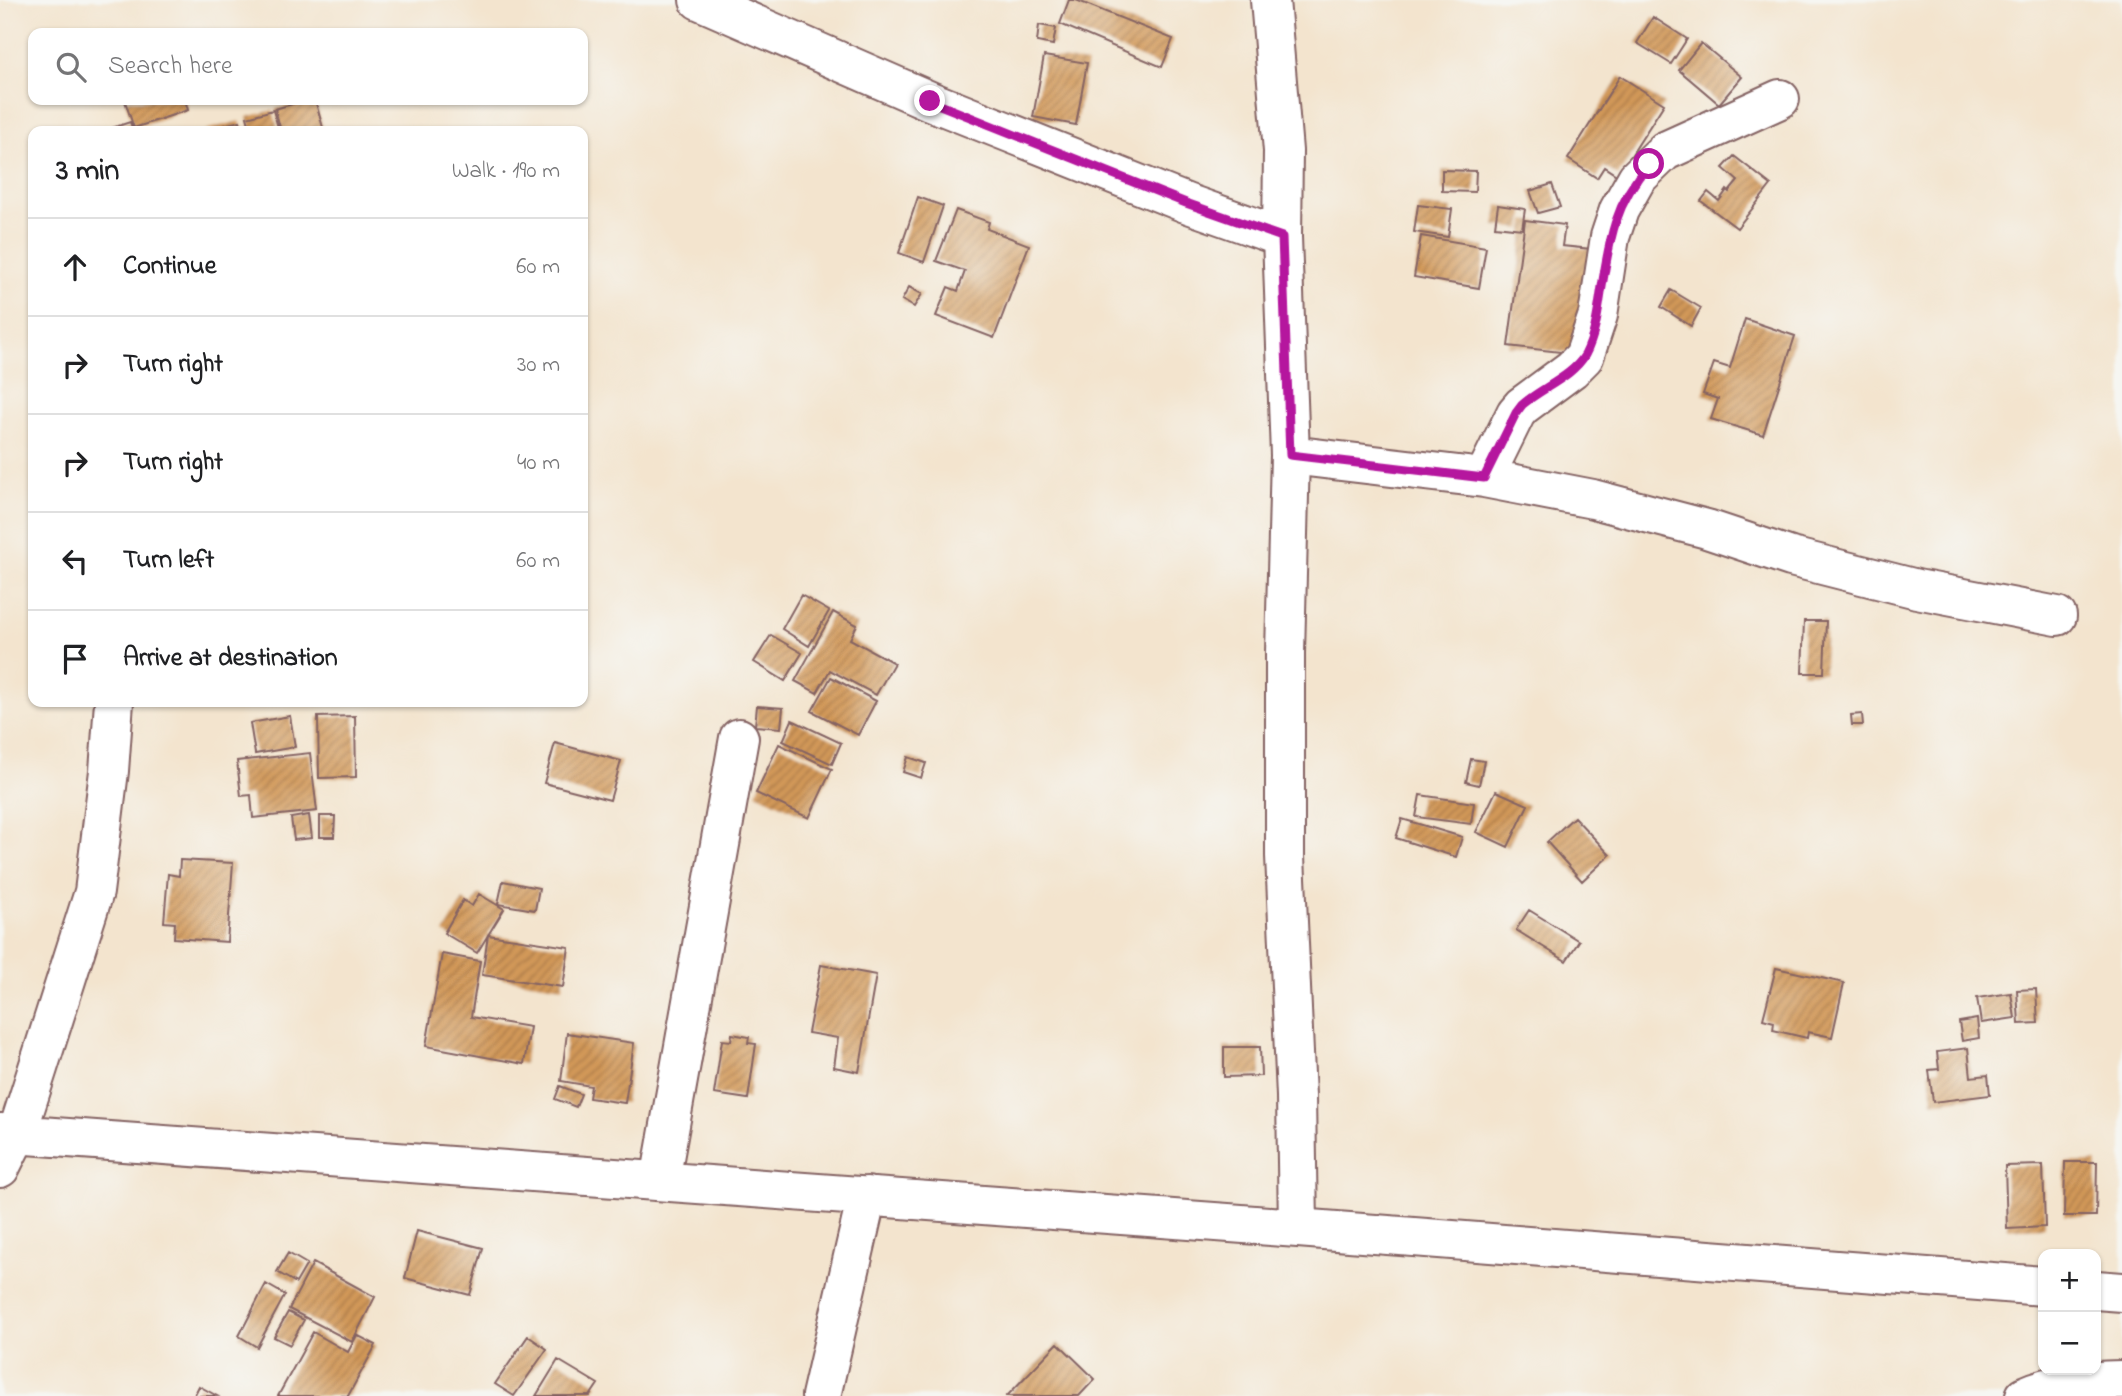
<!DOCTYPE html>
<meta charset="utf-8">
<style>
:root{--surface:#fff;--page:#f2f2f2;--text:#202124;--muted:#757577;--line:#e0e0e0}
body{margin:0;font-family:"Indie Flower",sans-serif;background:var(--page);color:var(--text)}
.controls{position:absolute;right:21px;bottom:21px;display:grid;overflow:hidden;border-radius:14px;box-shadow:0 2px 5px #0004}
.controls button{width:63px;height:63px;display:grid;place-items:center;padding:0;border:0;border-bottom:2px solid var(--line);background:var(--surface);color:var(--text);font:35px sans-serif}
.stop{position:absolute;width:21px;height:21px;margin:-16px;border:5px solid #b5179e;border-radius:50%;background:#fff}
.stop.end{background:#b5179e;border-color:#fff;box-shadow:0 2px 7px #0008}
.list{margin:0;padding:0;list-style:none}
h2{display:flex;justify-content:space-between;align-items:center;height:91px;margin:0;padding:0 28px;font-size:30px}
h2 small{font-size:23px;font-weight:400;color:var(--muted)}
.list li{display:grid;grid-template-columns:46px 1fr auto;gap:21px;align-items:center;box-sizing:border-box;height:98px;padding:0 28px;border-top:2px solid var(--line)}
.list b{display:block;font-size:26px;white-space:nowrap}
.list em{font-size:23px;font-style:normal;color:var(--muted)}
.icon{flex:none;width:38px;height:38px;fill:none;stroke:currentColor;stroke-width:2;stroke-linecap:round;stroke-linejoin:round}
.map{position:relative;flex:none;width:2122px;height:1396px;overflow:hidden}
.search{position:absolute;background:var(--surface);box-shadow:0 2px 5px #0004;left:28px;top:28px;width:560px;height:77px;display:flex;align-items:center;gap:18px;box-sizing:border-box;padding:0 24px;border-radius:14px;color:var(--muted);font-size:26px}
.panel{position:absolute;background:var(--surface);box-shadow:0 2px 5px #0004;left:28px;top:126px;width:560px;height:581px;border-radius:14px}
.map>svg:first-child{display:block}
.building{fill:url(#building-hatch)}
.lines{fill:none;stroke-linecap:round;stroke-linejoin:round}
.minor-casing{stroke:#856464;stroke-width:42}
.minor{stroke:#fff;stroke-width:38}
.route{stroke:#b5179e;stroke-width:9}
</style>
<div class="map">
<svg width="2122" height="1396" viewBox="0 0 2122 1396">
<defs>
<pattern id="building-hatch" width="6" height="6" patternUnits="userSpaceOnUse" patternTransform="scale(1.75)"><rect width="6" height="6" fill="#d19858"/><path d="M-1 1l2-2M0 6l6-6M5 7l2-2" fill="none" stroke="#ac7b49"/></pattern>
</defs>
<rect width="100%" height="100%" fill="#f6f6f2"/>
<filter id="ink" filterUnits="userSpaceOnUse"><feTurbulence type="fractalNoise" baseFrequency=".0143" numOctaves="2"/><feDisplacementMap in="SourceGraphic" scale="14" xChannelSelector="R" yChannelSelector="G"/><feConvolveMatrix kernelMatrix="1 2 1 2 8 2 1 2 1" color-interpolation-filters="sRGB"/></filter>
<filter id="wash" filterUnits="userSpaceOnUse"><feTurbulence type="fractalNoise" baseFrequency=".00686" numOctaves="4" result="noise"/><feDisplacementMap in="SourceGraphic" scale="28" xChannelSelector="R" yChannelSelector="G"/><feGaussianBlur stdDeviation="1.57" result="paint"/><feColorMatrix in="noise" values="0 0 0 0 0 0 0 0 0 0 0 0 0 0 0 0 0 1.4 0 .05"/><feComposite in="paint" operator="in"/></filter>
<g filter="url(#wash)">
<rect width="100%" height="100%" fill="#f3e4ce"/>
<g id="blocks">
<!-- building -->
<path class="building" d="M1069,0H1076L1173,39L1162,67L1060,24Z
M1653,17L1687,39L1671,64L1637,43Z
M1039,25L1056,28L1053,45L1037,42Z
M1701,43L1742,77L1719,104L1679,70Z
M1044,56L1087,63L1076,125L1033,117Z
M1620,76L1664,104L1618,176L1604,167L1597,178L1568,159Z
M129,100H185L188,110L134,128L125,101Z
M306,100H315L324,131H281L275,109Z
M273,110L279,131H251L247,117Z
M240,121L243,131H205V130Z
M130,122L133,131H103Z
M1734,156L1771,185L1737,228L1701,201L1708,192L1719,201L1727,190L1729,192L1738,181L1723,168Z
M1442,170L1476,171L1475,192L1442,191Z
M1552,184L1560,207L1538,213L1530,191Z
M918,197L943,206L924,262L899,253Z
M1418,205L1452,209L1448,237L1414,232Z
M1498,205L1525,209L1522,229L1495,226Z
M956,210L989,222L987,229L1029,245L994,338L936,316L948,287L958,291L965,271L936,261Z
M1525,220L1565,225L1562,246L1591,249L1578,354L1508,346Z
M1421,236L1486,247L1479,288L1414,277Z
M909,287L922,294L914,307L902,300Z
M1671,290L1701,308L1691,326L1661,307Z
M1745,319L1795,336L1763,435L1711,419L1718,399L1703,394L1714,363L1730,368Z
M801,595L829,611L809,646L782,629Z
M833,612L857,625L850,639L894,663L876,695L830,670L817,693L795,681Z
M1804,621H1826L1824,673H1802Z
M771,635L802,653L785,681L754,662Z
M831,677L876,701L858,735L812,711Z
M757,706L783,708L781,728L755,726Z
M1862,714L1863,725H1852L1851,715Z
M290,716L295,747L255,754L250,723Z
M355,716L356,777L319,778L318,717Z
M792,720L841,743L832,764L783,741Z
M555,743L621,761L610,800L544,783Z
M779,744L832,769L809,818L756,793Z
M310,753L317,811L253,818L251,795L241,796L237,761Z
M908,757L926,763L921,778L903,772Z
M1471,759L1484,761L1479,785L1466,782Z
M1496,791L1528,805L1508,847L1476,832Z
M1420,795L1474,803L1471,824L1416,817Z
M309,815L312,838L294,840L291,818Z
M320,816H335L334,837H320Z
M1574,817L1610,855L1582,881L1547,842Z
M1402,819L1462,837L1456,857L1396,838Z
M180,860L233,863L227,942L174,938L175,923L164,922L168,874L179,876Z
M503,881L539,888L535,910L498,904Z
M479,894L504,909L477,953L444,933L463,900L472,906Z
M1529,910L1579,941L1566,961L1516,930Z
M488,935L569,947L563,987L482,975Z
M442,954L480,961L471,1017L530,1027L524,1064L426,1046Z
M821,965L876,975L859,1072L834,1067L838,1038L808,1033Z
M1776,968L1844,983L1832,1037L1808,1032L1807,1038L1773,1030L1774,1022L1763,1019Z
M2036,989L2038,1023L2019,1024L2017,990Z
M2011,993L2015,1018L1981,1023L1977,998Z
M1977,1019L1979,1038L1962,1041L1959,1022Z
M567,1033L634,1043L625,1103L589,1098L591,1086L561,1081Z
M732,1034L749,1037L748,1043L756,1044L748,1099L714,1094L722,1040L731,1041Z
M1224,1047H1260L1261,1076L1224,1077Z
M1968,1048L1971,1077L1988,1075L1990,1095L1933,1102L1929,1070L1939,1069L1937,1052Z
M560,1086L581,1094L576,1107L555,1099Z
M2065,1162H2097L2096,1216H2064Z
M2043,1165L2045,1227L2007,1229L2005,1166Z
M417,1231L483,1248L470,1295L405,1278Z
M288,1253L307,1264L296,1283L277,1272Z
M313,1263L375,1297L352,1342L289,1309Z
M266,1284L285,1295L257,1347L239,1336Z
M288,1312L304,1320L290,1345L274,1337Z
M313,1332L348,1352L357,1335L376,1345L348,1396H278Z
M528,1336L547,1349L514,1396L495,1384Z
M1058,1343L1095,1379L1079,1396H1007Z
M558,1360L598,1384L590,1396H536Z
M199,1386L217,1396H194Z"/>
</g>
</g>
<g filter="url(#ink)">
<use href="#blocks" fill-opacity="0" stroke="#856464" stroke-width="2"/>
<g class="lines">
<!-- minor casing -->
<g class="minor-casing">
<path id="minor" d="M699,0L930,101L1186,203L1282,237
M1270,0L1283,151L1282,237L1290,455L1285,653V856L1296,1096L1298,1228
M1290,455L1484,478L1593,499L1707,529L1791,557L1917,589L2057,616
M1484,478L1516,413L1522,406L1572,369L1584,357L1598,315L1610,237L1619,210L1637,178L1665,151L1780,99
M0,1133L1298,1228L2043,1286
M0,1168L17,1134L94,892L109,771L114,702
M660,1181L739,738
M2096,1290L2122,1292
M821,1396L867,1196
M2025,1396C2055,1382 2089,1381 2122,1380"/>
</g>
<!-- minor -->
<use href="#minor" class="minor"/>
</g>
</g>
<g class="lines" filter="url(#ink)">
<!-- route -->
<path class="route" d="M930,101L1186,203L1282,237L1290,455L1484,478L1516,413L1522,405C1541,388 1572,377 1585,355C1595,336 1598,313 1601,293C1609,242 1614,204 1649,164"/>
</g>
</svg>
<div class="controls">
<button>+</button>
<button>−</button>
</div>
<div class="stop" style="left:1649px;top:164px"></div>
<div class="stop end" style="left:930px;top:101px"></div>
<div class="search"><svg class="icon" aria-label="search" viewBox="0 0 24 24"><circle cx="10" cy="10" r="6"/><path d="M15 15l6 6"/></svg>Search here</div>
<section class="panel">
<h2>3 min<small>Walk · 190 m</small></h2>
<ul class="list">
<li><svg class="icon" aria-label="ahead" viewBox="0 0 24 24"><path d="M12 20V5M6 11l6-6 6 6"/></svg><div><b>Continue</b></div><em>60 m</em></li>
<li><svg class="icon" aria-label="right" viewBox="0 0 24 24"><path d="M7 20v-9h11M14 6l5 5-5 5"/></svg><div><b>Turn right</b></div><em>30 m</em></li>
<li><svg class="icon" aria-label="right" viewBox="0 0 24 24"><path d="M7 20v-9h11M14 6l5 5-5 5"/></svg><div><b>Turn right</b></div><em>40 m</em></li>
<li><svg class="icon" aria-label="left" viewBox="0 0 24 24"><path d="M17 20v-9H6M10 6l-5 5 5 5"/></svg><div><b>Turn left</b></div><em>60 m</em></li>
<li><svg class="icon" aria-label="arrive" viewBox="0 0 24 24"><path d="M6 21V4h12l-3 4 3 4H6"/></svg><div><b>Arrive at destination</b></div></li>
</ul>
</section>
</div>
